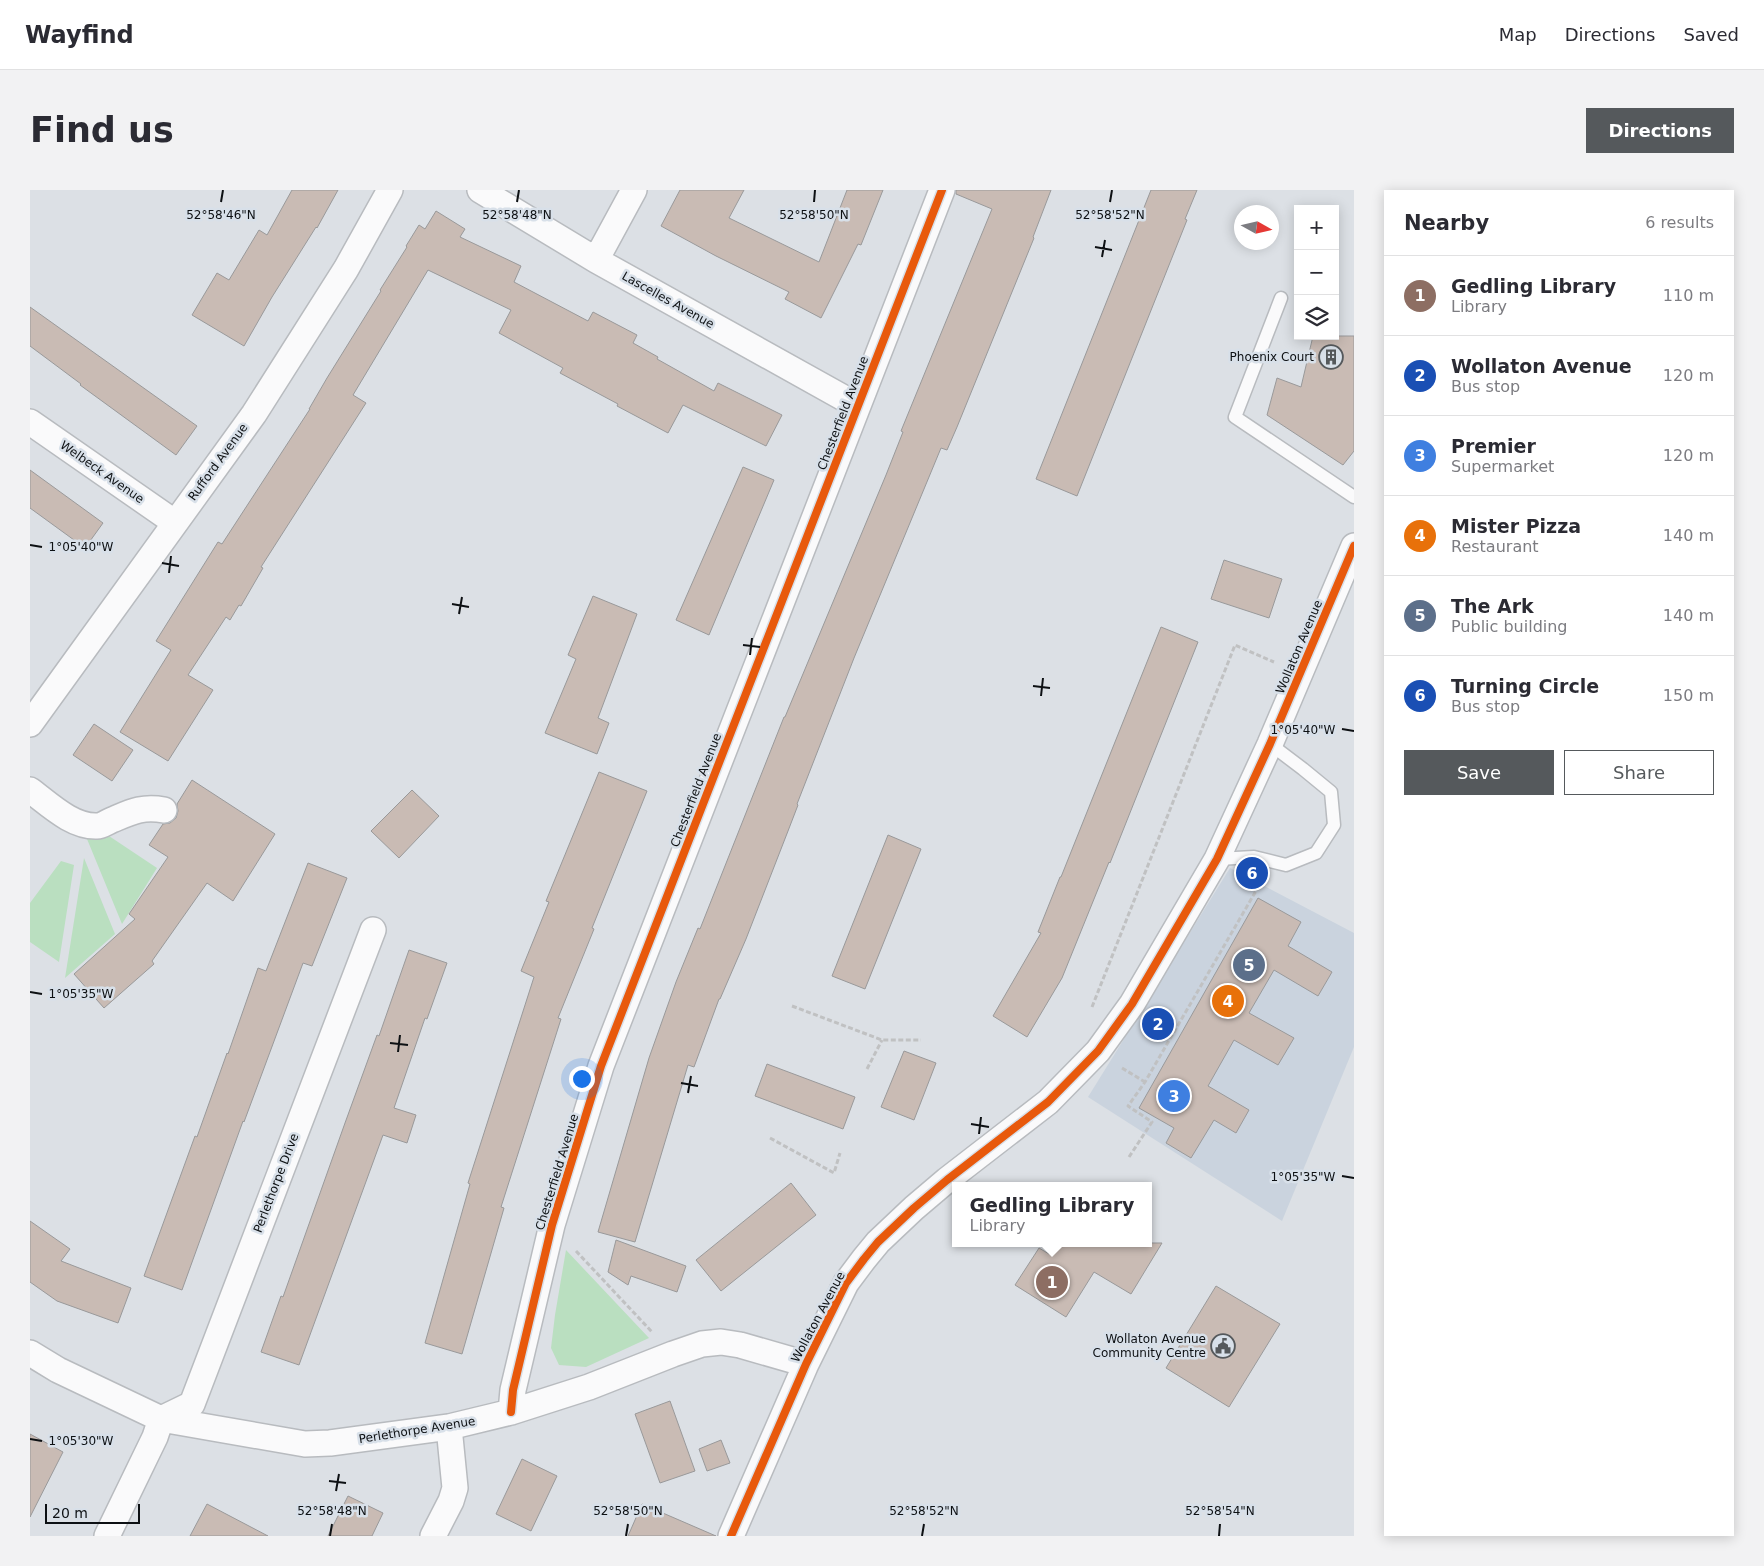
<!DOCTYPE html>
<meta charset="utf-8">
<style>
:root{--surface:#fff;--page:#f2f2f3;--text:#2b2b33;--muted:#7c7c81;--line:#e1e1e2;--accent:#55595c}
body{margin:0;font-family:"DejaVu Sans",sans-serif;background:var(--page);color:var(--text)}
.controls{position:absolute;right:15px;top:15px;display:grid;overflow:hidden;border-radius:0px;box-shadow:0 2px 12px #0003}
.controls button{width:45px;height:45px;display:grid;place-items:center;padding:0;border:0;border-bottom:1px solid var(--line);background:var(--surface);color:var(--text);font:25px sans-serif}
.compass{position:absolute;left:1204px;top:15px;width:45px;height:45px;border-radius:50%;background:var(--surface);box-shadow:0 2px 12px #0003;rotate:98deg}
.scale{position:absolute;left:15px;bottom:12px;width:95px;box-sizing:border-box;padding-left:5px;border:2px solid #0d1013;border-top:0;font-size:14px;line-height:18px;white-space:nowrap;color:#0d1013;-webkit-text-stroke:4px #d8e0e9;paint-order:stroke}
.you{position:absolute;left:551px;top:888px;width:18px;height:18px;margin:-12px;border:4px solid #fff;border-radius:50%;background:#1a73e8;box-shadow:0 0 0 8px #1a73e833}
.badge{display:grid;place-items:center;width:32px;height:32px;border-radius:50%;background:var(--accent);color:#fff;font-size:16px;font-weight:700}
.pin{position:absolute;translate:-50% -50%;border:2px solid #fff;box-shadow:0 1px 5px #0006}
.popup{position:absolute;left:922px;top:992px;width:200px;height:65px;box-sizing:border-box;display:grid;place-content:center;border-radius:0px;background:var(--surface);filter:drop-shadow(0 1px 4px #0005);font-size:16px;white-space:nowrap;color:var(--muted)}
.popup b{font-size:19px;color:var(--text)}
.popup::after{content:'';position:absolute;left:50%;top:100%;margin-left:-10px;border:10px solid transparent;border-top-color:var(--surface)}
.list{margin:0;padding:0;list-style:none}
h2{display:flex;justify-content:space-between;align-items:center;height:65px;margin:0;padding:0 20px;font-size:21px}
h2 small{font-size:16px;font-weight:400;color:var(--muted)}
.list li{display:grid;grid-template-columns:32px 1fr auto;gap:15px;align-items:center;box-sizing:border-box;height:80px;padding:0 20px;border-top:1px solid var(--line)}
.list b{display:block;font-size:19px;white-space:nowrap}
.list p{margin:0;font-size:16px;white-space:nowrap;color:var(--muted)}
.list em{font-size:16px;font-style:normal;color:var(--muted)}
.actions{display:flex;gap:10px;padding:15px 20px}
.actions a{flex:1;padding:11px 0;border:1px solid var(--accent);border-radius:0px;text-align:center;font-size:18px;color:var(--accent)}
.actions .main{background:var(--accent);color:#fff}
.icon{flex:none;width:28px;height:28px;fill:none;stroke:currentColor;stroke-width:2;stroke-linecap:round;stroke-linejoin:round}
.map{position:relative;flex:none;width:1324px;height:1346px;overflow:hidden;border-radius:0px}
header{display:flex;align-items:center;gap:30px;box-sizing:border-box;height:70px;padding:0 25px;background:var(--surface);border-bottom:1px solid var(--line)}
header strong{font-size:24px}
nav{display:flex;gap:28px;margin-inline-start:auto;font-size:18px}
.intro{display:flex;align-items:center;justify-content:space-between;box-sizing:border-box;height:120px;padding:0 30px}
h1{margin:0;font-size:35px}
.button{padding:12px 22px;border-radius:0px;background:var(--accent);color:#fff;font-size:18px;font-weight:700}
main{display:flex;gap:30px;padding:0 30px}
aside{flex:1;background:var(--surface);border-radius:0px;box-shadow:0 2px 12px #0003}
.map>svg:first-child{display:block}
.built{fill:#cad3de}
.green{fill:#badfc0}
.building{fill:#c9bbb4;stroke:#99999a}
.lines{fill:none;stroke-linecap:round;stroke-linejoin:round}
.lane-casing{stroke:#b8bbbf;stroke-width:15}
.street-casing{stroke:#b8bbbf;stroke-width:28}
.path{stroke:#c0c1c2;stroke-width:3;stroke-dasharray:5 2.5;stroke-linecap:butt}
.lane{stroke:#fafafb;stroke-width:12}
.street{stroke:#fafafb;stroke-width:25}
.cycleway-casing{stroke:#d8e0e9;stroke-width:11}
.cycleway{stroke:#e8590c;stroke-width:8}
.ticks{fill:none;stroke:#0d1013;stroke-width:2}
.labels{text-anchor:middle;stroke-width:5;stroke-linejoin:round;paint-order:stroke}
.street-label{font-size:12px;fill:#0d1013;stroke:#d8e0e9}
.poi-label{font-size:12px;fill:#0d1013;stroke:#d8e0e9;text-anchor:end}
.ticks-label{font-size:12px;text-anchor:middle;fill:#0d1013;stroke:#d8e0e9;stroke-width:5;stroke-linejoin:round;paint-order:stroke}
</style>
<header>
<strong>Wayfind</strong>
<nav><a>Map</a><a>Directions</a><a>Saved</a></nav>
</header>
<div class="intro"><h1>Find us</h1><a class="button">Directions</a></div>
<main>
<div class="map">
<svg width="1324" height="1346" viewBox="0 0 1324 1346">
<rect width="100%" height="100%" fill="#dce0e5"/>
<!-- built -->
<path class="built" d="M1200,678L1324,743V857L1252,1031L1058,907Z"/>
<!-- green -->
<path class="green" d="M79,646L127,678L92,734L57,649Z
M54,668L85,744L35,788Z
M31,671L44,675L29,772L0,752V713Z
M536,1060L619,1148L556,1177L529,1175L521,1158L525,1125Z"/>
<!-- building -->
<path class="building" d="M262,0H308L287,38L286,37L242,107L214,156L162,125L187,83L199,90L229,40L237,45Z
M650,0H714L699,28L789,72L817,0H853L831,55L828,54L791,128L755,109L759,102L686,66L631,36Z
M926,0H1021L1003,47L1004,48L927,237L917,260L911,258L824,468L767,614L768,615L758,641L716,749L690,809H689L664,877L658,875L605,1052L568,1042L619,868L646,792L668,738L670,739L754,527H755L856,285L873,242L871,241L962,19L926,4Z
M1121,0H1167L1155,29L1157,30L1047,306L1006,289Z
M406,21L435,39L430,47L491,76L484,92L558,131L563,122L607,145L603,153L628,167L627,169L684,201L688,193L752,225L736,256L653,215L638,243L587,216L588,214L530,183L533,178L469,143L481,120L398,80L323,205L336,213L231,377L233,378L211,416L209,415L200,430L196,427L158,485L183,500L138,571L90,542L141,460L126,451L188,352L192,354L280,219H279L297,188L351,101L350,100L377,57L376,56L389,35L395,39Z
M0,117L167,236L146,265L50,195L51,194L0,156Z
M1283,146H1324V261L1313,275L1237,225L1247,188L1271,197Z
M713,277L744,290L679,445L646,430Z
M0,280L73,333L55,358L0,318Z
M1194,370L1252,389L1239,428L1181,409Z
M563,406L607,424L568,528L579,533L567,564L515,543L546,469L538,465Z
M1131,437L1168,452L1080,673L1079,672L1032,788L997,847L963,826L1011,743L1008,742L1030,687H1031Z
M64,534L103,560L82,591L43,565Z
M569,582L617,601L562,738L564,739L528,828L531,829L471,1017L474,1018L432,1164L395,1153L440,994L438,993L504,787L491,781L519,712L516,711Z
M162,590L245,644L203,711L177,693L122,771L124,774L74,818L44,784L105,729L99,724L138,667L119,655L133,634L140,633L146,628L148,621L147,614Z
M382,600L409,626L369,668L341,641Z
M858,645L891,659L835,799L802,786Z
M278,673L317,688L282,776L273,773L214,932L213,931L152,1100L114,1086L165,946L167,947L197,863L198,864L228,778L236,781Z
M1228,708L1271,732L1258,756L1302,782L1288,806L1244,780L1219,823L1264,848L1248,875L1204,850L1178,896L1219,920L1206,943L1184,930L1161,968L1136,953L1144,938L1109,918Z
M379,760L417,773L397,829L395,828L364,918L386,925L377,953L353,945L269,1175L231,1162L251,1106L253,1107L315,933L347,845L349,846Z
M874,861L906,873L884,930L851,917Z
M737,874L825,907L813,939L725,906Z
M761,993L786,1025L691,1101L666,1070Z
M0,1031L40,1059L31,1071L101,1098L88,1133L27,1111L0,1092Z
M586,1050L656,1076L647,1102L601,1086L598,1095L578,1082Z
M1026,1053H1132L1101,1104L1064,1082L1036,1127L985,1095L1009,1058L1019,1064Z
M1186,1096L1250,1134L1199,1217L1136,1178Z
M640,1211L665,1281L630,1293L605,1224Z
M0,1244L33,1262L0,1327Z
M691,1250L700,1273L677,1281L669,1259Z
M492,1269L527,1286L501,1341L466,1324Z
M318,1306L353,1323L342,1346H298Z
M177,1314L238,1346H160Z
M612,1314L686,1346H598Z"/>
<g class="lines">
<!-- lane casing -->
<g class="lane-casing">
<path id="lane" d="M1251,108L1205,227L1324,307
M1187,669L1224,667L1256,675L1286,663L1304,635L1301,602L1273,579L1240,554"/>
</g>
<!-- street casing -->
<g class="street-casing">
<path id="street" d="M450,0L566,70L828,216
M566,70L604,0
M0,232L144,332
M0,534L224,224L316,79L360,0
M0,600C19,614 42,637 67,636C72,636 77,632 82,630C101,622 112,616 134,620
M0,1163L28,1180L131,1229L275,1254L300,1253L419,1237L481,1222L559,1197L643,1164L672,1154L691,1152L710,1155L776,1174
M481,1222L483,1200L522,1035L571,876L912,0
M77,1346L125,1247L131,1229L162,1214L343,740
M403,1346L421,1311L425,1298L419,1237
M701,1346L776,1174L816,1093L834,1069L848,1052L884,1018L917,990L1018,912L1068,861L1102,814L1187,669L1240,554L1324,356"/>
</g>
<!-- path -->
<path class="path" d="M762,816L852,850H891
M1062,817L1205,455L1244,472
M1092,878L1115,892
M837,879L852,850
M740,948L804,983L810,963
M1099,967L1122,932L1098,916L1115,892L1230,694L1228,693
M546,1061L622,1142"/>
<!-- lane -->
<use href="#lane" class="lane"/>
<!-- street -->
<use href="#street" class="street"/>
<!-- cycleway casing -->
<g class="cycleway-casing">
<path id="cycleway" d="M481,1222L483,1200L522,1035L571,876L912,0
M701,1346L776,1174L816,1093L834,1069L848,1052L884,1018L917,990L1018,912L1068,861L1102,814L1187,669L1240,554L1324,356"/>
</g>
<!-- cycleway -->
<use href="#cycleway" class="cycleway"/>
</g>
<!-- ticks -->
<path class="ticks" d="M191,12L193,0M487,12L489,0M784,12L785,0M1080,12L1082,0M1065,57L1082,60M1072,67L1075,50M0,355L12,357M132,373L149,376M139,383L141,366M422,414L439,417M429,424L432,407M713,455L730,457M720,465L722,448M1003,496L1020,498M1011,506L1013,488M1312,539L1324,541M0,802L12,804M360,853L378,855M368,862L370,845M651,893L668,896M658,903L661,886M941,934L959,937M949,944L951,927M1312,986L1324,988M0,1249L12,1251M299,1291L316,1293M306,1301L309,1284M300,1346L302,1334M596,1346L598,1334M892,1346L894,1334M1189,1346L1190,1334"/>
<!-- icons -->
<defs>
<g id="building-ring" transform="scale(1.25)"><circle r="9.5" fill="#d8e0e9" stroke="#55595c" stroke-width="1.5"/><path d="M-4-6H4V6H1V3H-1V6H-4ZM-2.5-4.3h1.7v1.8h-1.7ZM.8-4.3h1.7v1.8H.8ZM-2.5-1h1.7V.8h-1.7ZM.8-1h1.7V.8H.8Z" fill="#55595c"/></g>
<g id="civic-ring" transform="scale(1.25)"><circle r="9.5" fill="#d8e0e9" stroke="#55595c" stroke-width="1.5"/><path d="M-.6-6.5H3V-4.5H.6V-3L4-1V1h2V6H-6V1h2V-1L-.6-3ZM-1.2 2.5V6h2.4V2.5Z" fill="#55595c"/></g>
</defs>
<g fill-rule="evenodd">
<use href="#building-ring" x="1301" y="167"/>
<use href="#civic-ring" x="1193" y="1156"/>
</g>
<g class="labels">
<!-- street labels -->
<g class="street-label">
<text transform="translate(638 110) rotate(29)" y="4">Lascelles Avenue</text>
<text transform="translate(813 223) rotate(-69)" y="4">Chesterfield Avenue</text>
<text transform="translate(188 272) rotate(-54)" y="4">Rufford Avenue</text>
<text transform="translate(72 282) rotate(35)" y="4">Welbeck Avenue</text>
<text transform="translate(1269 457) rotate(-67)" y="4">Wollaton Avenue</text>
<text transform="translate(666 600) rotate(-69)" y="4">Chesterfield Avenue</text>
<text transform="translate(527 982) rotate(-73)" y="4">Chesterfield Avenue</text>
<text transform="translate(246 993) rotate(-69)" y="4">Perlethorpe Drive</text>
<text transform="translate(788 1127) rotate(-62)" y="4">Wollaton Avenue</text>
<text transform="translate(387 1240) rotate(-9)" y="4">Perlethorpe Avenue</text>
</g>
<!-- poi labels -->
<g class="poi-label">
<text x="1284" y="171">Phoenix Court</text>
<text x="1176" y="1153">Wollaton Avenue<tspan x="1176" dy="14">Community Centre</tspan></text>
</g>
</g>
<g class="ticks-label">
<text x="191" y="29">52°58'46"N</text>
<text x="487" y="29">52°58'48"N</text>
<text x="784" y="29">52°58'50"N</text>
<text x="1080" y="29">52°58'52"N</text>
<text x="51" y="361">1°05'40"W</text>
<text x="1273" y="544">1°05'40"W</text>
<text x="51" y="808">1°05'35"W</text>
<text x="1273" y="991">1°05'35"W</text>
<text x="51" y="1255">1°05'30"W</text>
<text x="302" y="1325">52°58'48"N</text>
<text x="598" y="1325">52°58'50"N</text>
<text x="894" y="1325">52°58'52"N</text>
<text x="1190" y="1325">52°58'54"N</text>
</g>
</svg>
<div class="controls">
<button>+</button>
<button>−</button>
<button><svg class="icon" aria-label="layers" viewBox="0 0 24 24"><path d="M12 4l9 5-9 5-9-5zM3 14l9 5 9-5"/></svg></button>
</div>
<svg class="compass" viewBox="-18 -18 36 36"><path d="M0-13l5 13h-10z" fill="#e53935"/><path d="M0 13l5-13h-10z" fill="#7c7c81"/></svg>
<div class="scale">20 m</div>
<div class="you"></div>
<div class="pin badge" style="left:1022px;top:1092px;background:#8d6e63">1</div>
<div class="popup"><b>Gedling Library</b>Library</div>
<div class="pin badge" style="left:1128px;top:834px;background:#1a4fb4">2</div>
<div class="pin badge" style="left:1144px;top:906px;background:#3f7fe0">3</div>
<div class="pin badge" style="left:1198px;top:811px;background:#e8710a">4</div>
<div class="pin badge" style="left:1219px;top:775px;background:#5c6f8a">5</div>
<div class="pin badge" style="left:1222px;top:683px;background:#1a4fb4">6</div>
</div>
<aside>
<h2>Nearby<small>6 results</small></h2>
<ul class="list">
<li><span class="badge" style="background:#8d6e63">1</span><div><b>Gedling Library</b><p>Library</p></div><em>110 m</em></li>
<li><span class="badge" style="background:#1a4fb4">2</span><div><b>Wollaton Avenue</b><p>Bus stop</p></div><em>120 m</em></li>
<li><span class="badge" style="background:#3f7fe0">3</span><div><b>Premier</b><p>Supermarket</p></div><em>120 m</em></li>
<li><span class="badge" style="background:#e8710a">4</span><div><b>Mister Pizza</b><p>Restaurant</p></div><em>140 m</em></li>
<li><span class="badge" style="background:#5c6f8a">5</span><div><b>The Ark</b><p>Public building</p></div><em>140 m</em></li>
<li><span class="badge" style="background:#1a4fb4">6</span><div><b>Turning Circle</b><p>Bus stop</p></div><em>150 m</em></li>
</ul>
<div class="actions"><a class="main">Save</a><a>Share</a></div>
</aside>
</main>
